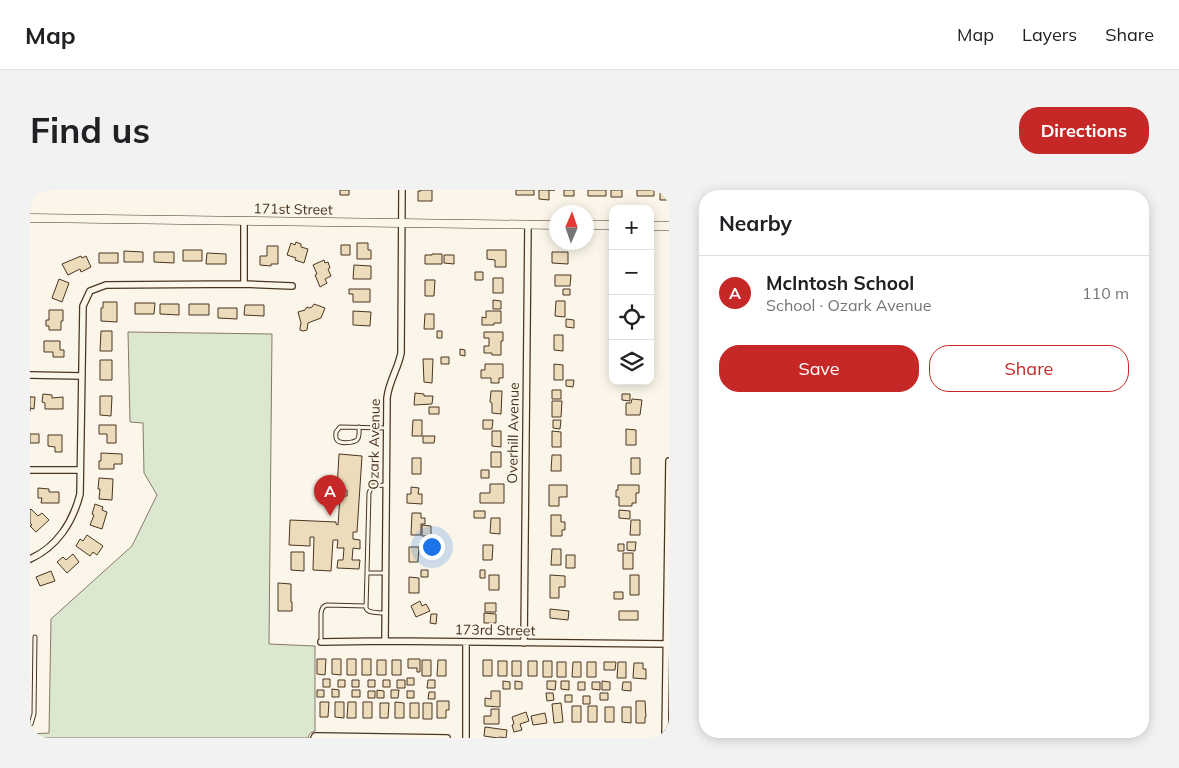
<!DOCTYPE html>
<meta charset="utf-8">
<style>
:root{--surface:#fff;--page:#f2f2f2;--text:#202124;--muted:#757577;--line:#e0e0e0;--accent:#c62828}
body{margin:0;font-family:Mulish,sans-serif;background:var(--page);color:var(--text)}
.controls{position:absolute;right:15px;top:15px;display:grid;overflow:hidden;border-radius:10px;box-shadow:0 2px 12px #0003}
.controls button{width:45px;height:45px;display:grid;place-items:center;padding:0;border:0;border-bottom:1px solid var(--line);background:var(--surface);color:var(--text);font:25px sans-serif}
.compass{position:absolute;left:519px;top:15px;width:45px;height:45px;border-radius:50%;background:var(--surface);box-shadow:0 2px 12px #0003;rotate:2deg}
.you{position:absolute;left:401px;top:356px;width:18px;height:18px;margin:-12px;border:4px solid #fff;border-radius:50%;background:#1a73e8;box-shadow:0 0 0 8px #1a73e833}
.badge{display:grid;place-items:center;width:32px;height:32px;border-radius:50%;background:var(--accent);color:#fff;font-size:16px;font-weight:700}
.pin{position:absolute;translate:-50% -41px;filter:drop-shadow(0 1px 2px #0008)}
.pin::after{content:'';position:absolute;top:26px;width:18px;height:15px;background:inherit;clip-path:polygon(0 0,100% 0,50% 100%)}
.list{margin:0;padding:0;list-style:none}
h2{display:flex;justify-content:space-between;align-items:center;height:65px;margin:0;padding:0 20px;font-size:21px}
h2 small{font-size:16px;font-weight:400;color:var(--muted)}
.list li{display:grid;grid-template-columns:32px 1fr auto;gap:15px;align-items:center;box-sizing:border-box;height:75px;padding:0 20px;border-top:1px solid var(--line)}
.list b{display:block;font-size:19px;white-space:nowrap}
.list p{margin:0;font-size:16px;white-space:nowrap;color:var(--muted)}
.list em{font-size:16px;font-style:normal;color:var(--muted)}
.actions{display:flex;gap:10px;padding:15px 20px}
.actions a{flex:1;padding:11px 0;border:1px solid var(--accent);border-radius:20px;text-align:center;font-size:18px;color:var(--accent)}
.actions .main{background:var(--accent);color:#fff}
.icon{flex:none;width:28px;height:28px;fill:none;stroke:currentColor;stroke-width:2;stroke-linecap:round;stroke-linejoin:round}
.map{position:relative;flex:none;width:639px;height:548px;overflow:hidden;border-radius:20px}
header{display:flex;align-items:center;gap:30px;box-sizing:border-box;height:70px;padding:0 25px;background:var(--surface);border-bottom:1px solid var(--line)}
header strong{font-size:24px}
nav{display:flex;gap:28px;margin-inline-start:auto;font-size:18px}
.intro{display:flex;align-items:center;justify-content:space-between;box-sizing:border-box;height:120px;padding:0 30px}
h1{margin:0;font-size:35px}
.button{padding:12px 22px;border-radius:20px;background:var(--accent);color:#fff;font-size:18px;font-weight:700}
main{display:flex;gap:30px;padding:0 30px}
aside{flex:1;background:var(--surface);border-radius:20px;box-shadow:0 2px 12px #0003}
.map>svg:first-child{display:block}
.green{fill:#dce7d0;stroke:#887966}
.building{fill:#ecdcbc;stroke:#4a3520}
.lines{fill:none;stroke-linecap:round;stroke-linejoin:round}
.service-casing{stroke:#4a3520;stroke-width:5}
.minor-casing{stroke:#4a3520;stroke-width:8}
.tertiary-casing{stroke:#4a3520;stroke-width:9}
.service{stroke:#fbf6e9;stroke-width:3}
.minor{stroke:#fbf6e9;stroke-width:5.5}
.tertiary{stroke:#fbf6e9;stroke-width:8}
.labels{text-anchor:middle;stroke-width:4;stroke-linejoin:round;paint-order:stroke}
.street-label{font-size:14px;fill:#4a3520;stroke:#fbf6e9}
</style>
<header>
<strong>Map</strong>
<nav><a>Map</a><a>Layers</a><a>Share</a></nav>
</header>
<div class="intro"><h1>Find us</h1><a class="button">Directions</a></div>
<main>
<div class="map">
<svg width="639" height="548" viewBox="0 0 639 548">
<rect width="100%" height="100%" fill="#fbf6e9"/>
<!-- green -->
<path class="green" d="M98,142L242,144L239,454L285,456V541C281,542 279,544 278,548H0V544L19,543L21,429L102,356L127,305L114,283L113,233L100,232Z"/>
<!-- building -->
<path class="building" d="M310,0H319V5H310Z
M391,0H402V11H388V1H391Z
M486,0H504V5H486Z
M509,0H525H519V10L509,9Z
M534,0H544V6H534Z
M558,0H576V6H558Z
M581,0H592V7H581Z
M607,0H624V6H607Z
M630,0H639V10H630Z
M266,52L271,54V57L278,59L274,73L265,70L266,68L257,65L261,53L265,55Z
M327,53H338V60H341V69H327Z
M311,55H320V65H311Z
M237,56H248V74H241V76L230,75V66H237Z
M153,60H172V71H153Z
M457,60H476V77H465V70L457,69Z
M94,61L113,62V72H94Z
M124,62H144V73L124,72Z
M522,62H538V74L522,73Z
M69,63H88V73H69Z
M177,63L196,64V74H176Z
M402,64H412V74H395V65H402Z
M414,65H424V74L414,73Z
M51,66L52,68L56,66L61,77L51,82L50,79L38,85L32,74Z
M294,70L295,73L298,72L300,78L298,79L301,86L295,89L297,93L290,97L285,85L287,84L283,75Z
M324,75L341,76V89H323Z
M445,82H453V90H445Z
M525,85H541L540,96H525Z
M463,88H473V103H463Z
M29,89L39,93L32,112L22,108Z
M395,90H405L404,106H395Z
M319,99H340V112H323V104H319Z
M533,99H540V105H533Z
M463,110L471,111V119H463Z
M526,111H535V127L525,126Z
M73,112H87V132L71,131V118H73Z
M105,113H125L124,124H105Z
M130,114H149V125L130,124Z
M159,114H179V125H159Z
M284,114L295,118L291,128L278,133L277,140L273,141L270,140V138L271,133L268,122L275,120L277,117L279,118L282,117Z
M215,115H234V126L214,125Z
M188,118H207V129L188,128Z
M19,120H33V131H31V140H19V136H16V130H19Z
M323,121L341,122L340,136L323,135Z
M456,121H471V133H464V135H452V127L456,128Z
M395,124H404V139H394Z
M536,129L544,130V138L536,137Z
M71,141H82V161H70Z
M407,141H412V148H407Z
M454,142H473V151H471V165H462V163H454V156H459V148H454Z
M524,145H533V161L524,160Z
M14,151H30V160H34V167H23V162H14Z
M430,159L435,160V166L430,165Z
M411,167H419V174H411Z
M393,169H403L402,193L394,192Z
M70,170H82V190H70Z
M455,174H473V188H469V193H461V188H451V180H455Z
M524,174L533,175V190H524Z
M536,190H544L543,197L536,196Z
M522,200H531V209H522Z
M461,201H472L471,224L462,223V213L460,212Z
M385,203L394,204V206H403L402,214L384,215Z
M13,204L22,205V208L33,207V219H15V213L12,212Z
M592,204H600V211L592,210Z
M0,206L1,207H5L4,219L0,218V221Z
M70,206H82L81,226L70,225Z
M602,209L612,210L610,225H596V213H601Z
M522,211H532L531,227H522Z
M399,217H409V224H399Z
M383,230H392V246H382Z
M453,230H463L462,239H453Z
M523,230H531L530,239L523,238Z
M69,235H86V253H77V244H69Z
M596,239L606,240V255H596Z
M462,241H471V257L462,256Z
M522,241L531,242V257H522Z
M0,244H9V253H0Z
M18,245H32V262H25V257L18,256Z
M393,246H405L404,253H393Z
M461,262H471V277H461Z
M71,263L92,264V274H84V279H69V271H71Z
M309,264L332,266L327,342H323V349L330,350V359L323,358L322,370H330L329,379L307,378L308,370H313L314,358H307L308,350H303L301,381L283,380L284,347H280V356L259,355L260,330L306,332V334L308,335L310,306H317V300L307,299Z
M522,265H531V281H521Z
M382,268H391V284H382Z
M601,268H610V284H601Z
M451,280H459V288H451Z
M69,288L83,289L82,310L69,309L70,299H68Z
M460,294H474V313H450V303H460Z
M519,295H537V307H529V316H519Z
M588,295H609V303H606V313H602V316H589V307H586V300H588Z
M381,297L389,298L388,304H392V314L377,313V304H381Z
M8,298L19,299V302H29V313H11L12,308H8Z
M65,314L73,317L72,320L77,322L72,339L60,335L64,325L62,324Z
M1,319L8,326L12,323L19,330L6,342L0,336L2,335L0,333V320Z
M589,320L600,321V329L589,328Z
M444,321H455V328H444Z
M382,323H391V328H395V334H391V345H381Z
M521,325H531V332H535V340H532V346H521Z
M461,328H470V344L460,343Z
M601,330H610V345H600Z
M392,335L401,336V346H392Z
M57,345L73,356L67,365L63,362L60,366L46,356L50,349L53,351Z
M597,352H606L605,361L597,360Z
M588,354H594V361H588Z
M453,355H463L462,370H453Z
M379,357H389L388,372H379Z
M522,359H531V375H521Z
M261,362H274V381L261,380Z
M593,363H603V379H593Z
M43,364L49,372L37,383L27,372L33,367L36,370Z
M536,365H545V378H536Z
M391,380H398V387H391Z
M450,380H455V388H450Z
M21,381L25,391L10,396L6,387Z
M459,385H469V400H459Z
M520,385L535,386V397H529V408H520Z
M600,385H609V405H600Z
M379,387L389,388V403H379Z
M248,393L261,394V412H262V421H248Z
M584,402H593V409H584Z
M390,411L392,416L396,414L400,421L386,427L381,416Z
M455,413H466V422H455Z
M520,419L539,421L538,430L520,428Z
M589,421H608V430H589Z
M454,423L466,424V433H454Z
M401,424H407L406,434L400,433Z
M287,469H296L295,485L287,484Z
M302,469H311V485L302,484Z
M317,469H326V485H317Z
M332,469H341V485H332Z
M378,469H390V482H387V478H378Z
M347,470H356V485H347Z
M362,470H371V485H362Z
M392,470H401V486H392Z
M408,470H416V486H407Z
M453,470H462V486H453Z
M468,471H477V486H468Z
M482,471H491V486H482Z
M498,471H507V486H498Z
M513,471H522V487H513Z
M527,472H536V487H527Z
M543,472H551V487H542Z
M557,472H566V487H557Z
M574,472H586L585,480H574Z
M588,472H596V488H587Z
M604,473H613V479H616V489L603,488Z
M377,488H384V495H377Z
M293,489H300V497H293Z
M308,490H315V497H308Z
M322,490H329V497H322Z
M338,490H345V497H338Z
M353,490H360V497H353Z
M367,490H375V498H367Z
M398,490H405V498H397Z
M473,491L480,492V499H473Z
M485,491L492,492V499H485Z
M517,491H526L525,500L517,499Z
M531,491H539V500L531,499Z
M572,491L580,492V500H572Z
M548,492H555V500H548Z
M562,492H570V500L562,499Z
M593,492H601V501L592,500Z
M302,499L309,500V507H302Z
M287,500H294V507H287Z
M322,500H330V507H322Z
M347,500L354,501V508H347Z
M361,500H369L368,508H361Z
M338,501H345V508H338Z
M377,501H384V508H377Z
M461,501H470V517L455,516V508L461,509Z
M399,502H405V509H398Z
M516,503H523L524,510L517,511Z
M570,503H578V510H570Z
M535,505H542V512H535Z
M553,506H560V514H553Z
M407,511H419V520H416V528H407Z
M606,511H615L616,527H615V533H606Z
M290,512H299L298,527H290Z
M305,512H314V528L305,527Z
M318,512H326V528H317Z
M333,512H342V528H333Z
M365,512L374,513V528H365Z
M350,513H359L358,528H350Z
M380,513H389V528H380Z
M393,513H402V529H393Z
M531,513L533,532L524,533L522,514Z
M542,516H551V532H542Z
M558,516H567V532H558Z
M575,517H584V532H575Z
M592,517H601V533L592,532Z
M461,519H469V534H454V526H461Z
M496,522L499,531L490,534L492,540L484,542L482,535L484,534L482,527Z
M515,523L517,533L503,535L501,526Z
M455,537L477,540L476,548L470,547L468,548L454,546Z"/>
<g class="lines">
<!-- service casing -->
<g class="service-casing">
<path id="service" d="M329,237C329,241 330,247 327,250C323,253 310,254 307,250C305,248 306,244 306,242L310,237L356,238
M337,383L339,303L342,296L356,295
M354,423C348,422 338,424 336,418L337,383H355
M291,452V423C292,418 293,416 297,415L336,416
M0,534H1L4,524L5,447"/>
</g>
<!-- minor casing -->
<g class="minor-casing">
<path id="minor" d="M214,94V31
M0,185L52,186
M0,280H50
M0,369C27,357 43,332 50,304L53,116L60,101L76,95L214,94L262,96
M355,451L357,208C359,191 368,179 371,163L372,0
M291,452L355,451L639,454
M494,453L498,34
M284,548L285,546H289L417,548
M436,548V452
M635,548L639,271"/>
</g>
<!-- tertiary casing -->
<g class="tertiary-casing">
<path id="tertiary" d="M0,28L526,35
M556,35H583
M620,36H639"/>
</g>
<!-- service -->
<use href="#service" class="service"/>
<!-- minor -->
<use href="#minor" class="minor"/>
<!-- tertiary -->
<use href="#tertiary" class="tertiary"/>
</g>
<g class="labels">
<!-- street labels -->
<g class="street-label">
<text transform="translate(263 19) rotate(1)" y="5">171st Street</text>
<text transform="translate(483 243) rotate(-89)" y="5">Overhill Avenue</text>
<text transform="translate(344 254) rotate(-89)" y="5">Ozark Avenue</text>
<text transform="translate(465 440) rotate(1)" y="5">173rd Street</text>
</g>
</g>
</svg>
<div class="controls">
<button>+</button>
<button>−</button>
<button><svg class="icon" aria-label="locate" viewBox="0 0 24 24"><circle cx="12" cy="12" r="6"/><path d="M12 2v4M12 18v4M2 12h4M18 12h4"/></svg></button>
<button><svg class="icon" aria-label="layers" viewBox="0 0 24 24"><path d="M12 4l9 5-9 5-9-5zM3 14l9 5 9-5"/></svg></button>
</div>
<svg class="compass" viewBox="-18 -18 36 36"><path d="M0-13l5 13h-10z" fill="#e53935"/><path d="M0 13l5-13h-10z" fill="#757577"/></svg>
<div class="you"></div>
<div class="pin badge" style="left:300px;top:326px">A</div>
</div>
<aside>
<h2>Nearby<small></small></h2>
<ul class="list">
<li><span class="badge">A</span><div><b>McIntosh School</b><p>School · Ozark Avenue</p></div><em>110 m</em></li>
</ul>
<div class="actions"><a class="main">Save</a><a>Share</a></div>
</aside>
</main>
